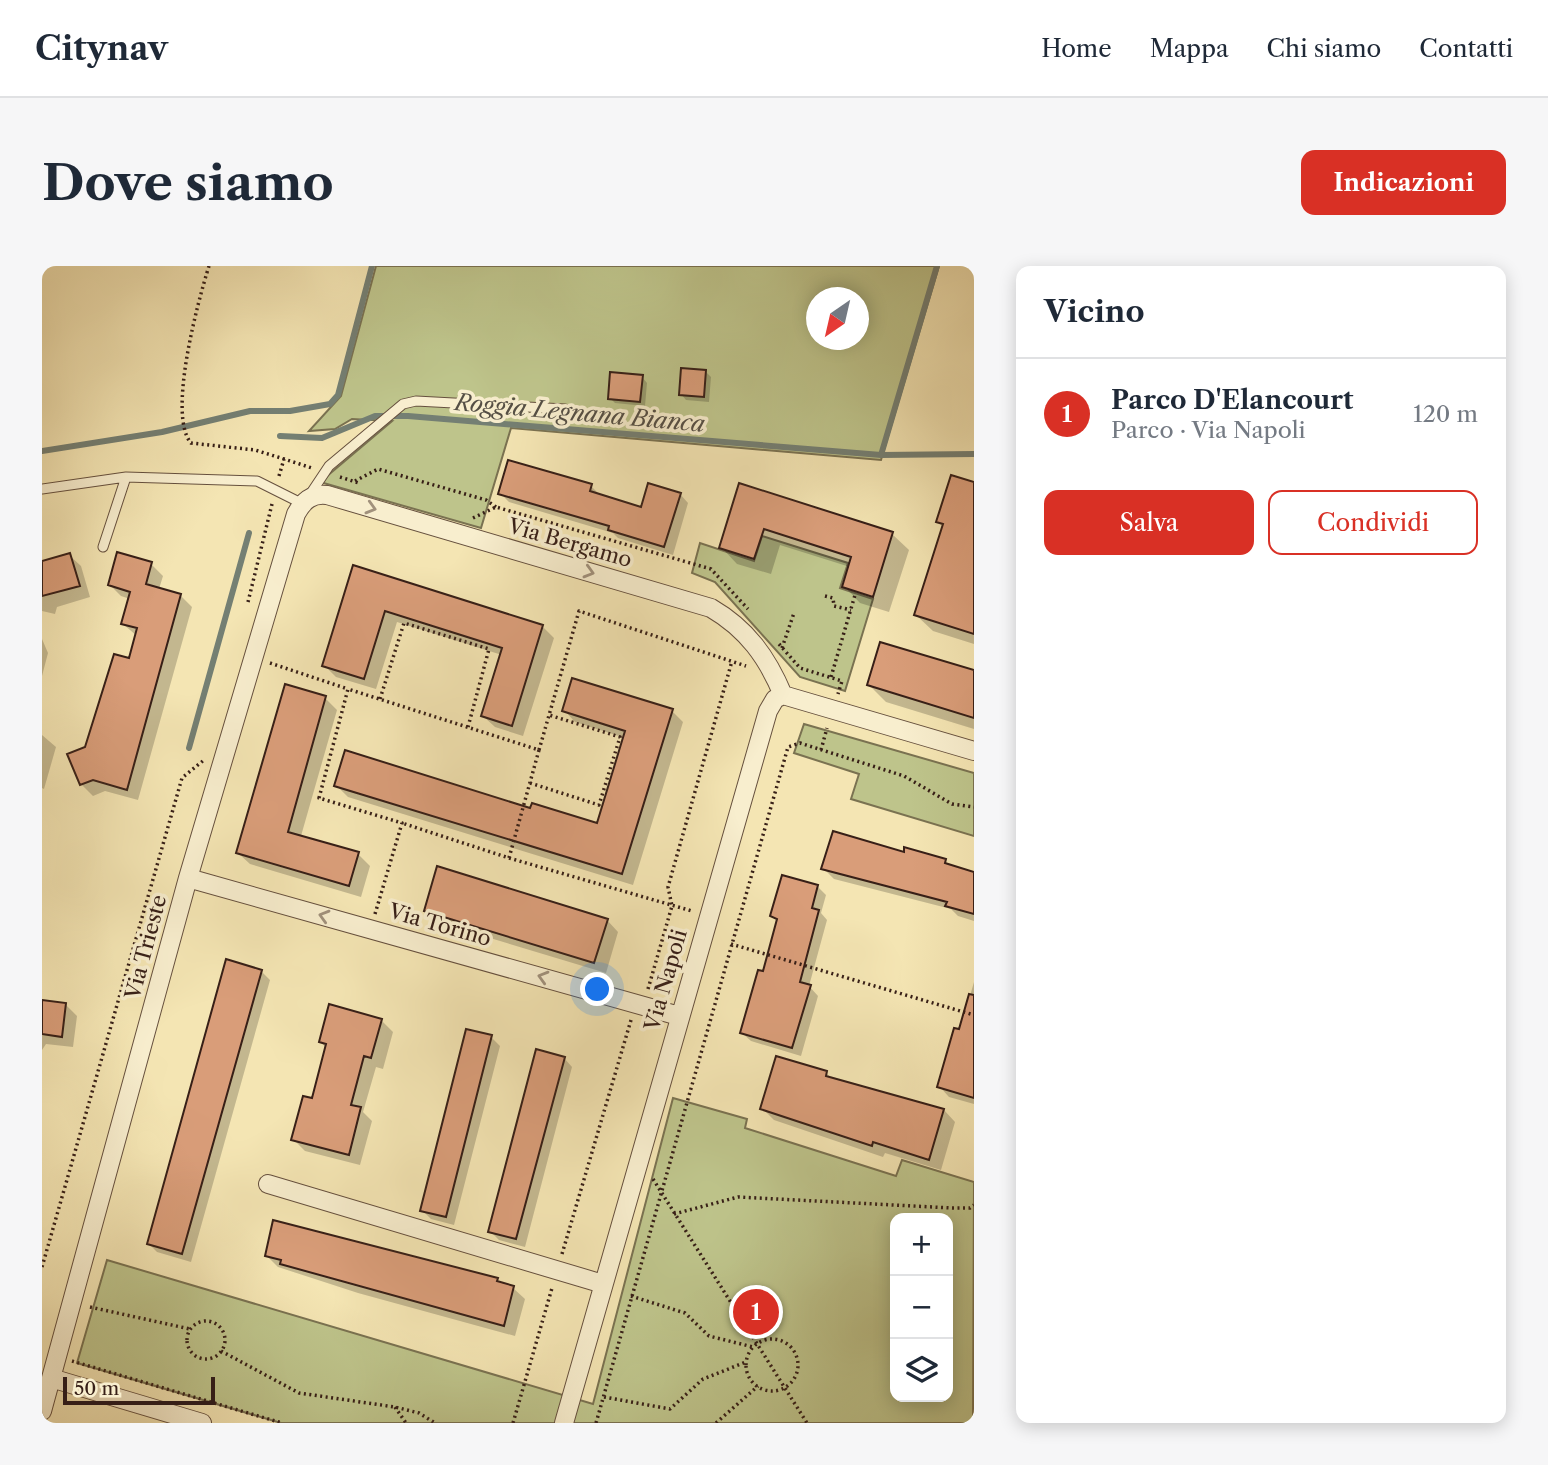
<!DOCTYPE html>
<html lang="it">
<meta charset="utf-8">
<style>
:root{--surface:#fff;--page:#f6f6f7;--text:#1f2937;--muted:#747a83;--line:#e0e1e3;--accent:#d93025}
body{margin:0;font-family:"Libre Caslon Text",serif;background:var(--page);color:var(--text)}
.controls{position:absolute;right:21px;bottom:21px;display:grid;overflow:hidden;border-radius:14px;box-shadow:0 4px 18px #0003}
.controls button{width:63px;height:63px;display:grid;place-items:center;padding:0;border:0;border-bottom:2px solid var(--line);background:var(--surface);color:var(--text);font:35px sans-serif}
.compass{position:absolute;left:764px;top:21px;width:63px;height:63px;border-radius:50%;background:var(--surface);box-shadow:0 4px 18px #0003;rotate:214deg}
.scale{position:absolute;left:21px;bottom:18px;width:152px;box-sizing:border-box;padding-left:7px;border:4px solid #371f17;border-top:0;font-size:19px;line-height:24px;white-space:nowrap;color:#371f17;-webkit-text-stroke:5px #f8eece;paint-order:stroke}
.you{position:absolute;left:556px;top:724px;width:24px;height:24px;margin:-18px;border:5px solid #fff;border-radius:50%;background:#1a73e8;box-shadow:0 0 0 10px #1a73e833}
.badge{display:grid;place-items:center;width:46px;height:46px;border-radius:50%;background:var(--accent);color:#fff;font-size:23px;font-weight:700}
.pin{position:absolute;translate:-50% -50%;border:4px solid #fff;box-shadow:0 2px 7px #0006}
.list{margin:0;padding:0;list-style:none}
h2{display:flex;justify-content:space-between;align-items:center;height:91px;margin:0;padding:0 28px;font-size:30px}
h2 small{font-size:23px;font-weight:400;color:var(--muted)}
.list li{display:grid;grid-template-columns:46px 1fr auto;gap:21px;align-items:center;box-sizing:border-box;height:112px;padding:0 28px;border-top:2px solid var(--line)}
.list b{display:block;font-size:26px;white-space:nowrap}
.list p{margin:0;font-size:23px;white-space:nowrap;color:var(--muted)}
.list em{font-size:23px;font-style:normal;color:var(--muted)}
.actions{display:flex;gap:14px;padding:21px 28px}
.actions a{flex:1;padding:16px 0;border:2px solid var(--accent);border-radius:14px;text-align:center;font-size:24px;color:var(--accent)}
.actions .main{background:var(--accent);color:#fff}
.icon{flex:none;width:38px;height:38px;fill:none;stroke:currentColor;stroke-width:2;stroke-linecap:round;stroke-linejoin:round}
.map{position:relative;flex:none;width:932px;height:1157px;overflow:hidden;border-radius:14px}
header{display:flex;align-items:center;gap:42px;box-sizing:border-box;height:98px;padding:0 35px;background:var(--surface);border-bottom:2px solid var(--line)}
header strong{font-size:33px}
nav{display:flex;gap:38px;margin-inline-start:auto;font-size:24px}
.intro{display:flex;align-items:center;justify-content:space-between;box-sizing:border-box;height:168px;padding:0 42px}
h1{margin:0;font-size:49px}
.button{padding:18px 32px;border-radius:14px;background:var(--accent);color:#fff;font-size:24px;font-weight:700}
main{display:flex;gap:42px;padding:0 42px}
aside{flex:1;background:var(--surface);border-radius:14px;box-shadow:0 4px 18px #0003}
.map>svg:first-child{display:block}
.green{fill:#bec48b;stroke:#7a7251;stroke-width:2;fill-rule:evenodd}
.shadow{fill:#0003}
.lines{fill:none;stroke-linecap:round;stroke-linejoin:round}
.stream{stroke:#747f73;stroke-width:6}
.building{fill:#d99d79;stroke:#371f17;stroke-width:2}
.service-casing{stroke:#66503e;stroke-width:11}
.minor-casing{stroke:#66503e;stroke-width:20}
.path{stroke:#371f17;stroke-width:3.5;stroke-dasharray:2 3.5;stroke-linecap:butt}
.service{stroke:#f8eece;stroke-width:9}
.minor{stroke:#f8eece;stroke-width:18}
.oneway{stroke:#a1917c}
.labels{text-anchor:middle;stroke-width:7;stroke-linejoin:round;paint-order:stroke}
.street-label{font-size:21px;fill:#371f17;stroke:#f8eece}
.water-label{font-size:23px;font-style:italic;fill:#554f45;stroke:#f8eece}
</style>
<header>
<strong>Citynav</strong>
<nav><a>Home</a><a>Mappa</a><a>Chi siamo</a><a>Contatti</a></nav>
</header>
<div class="intro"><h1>Dove siamo</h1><a class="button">Indicazioni</a></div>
<main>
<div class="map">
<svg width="932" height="1157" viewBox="0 0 932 1157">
<rect width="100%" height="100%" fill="#f4e5b3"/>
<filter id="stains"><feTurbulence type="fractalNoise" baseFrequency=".00286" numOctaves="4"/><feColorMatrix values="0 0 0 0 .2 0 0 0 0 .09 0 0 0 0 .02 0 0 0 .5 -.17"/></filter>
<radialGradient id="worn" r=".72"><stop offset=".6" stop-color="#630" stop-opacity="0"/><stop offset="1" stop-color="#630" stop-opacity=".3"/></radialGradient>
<!-- green -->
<path class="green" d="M334,0H897L839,194L469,162L439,262L278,216L350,155L310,153L293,163L267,165L299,130ZM774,32H816V74H774Z
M720,270L806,297L798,322L831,333L803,425L758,411L673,316L650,307L658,277L712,295Z
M762,458L932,507V570L809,533L817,508L752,487Z
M631,832L705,853L703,862L854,910L860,894L932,916L931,1157H239L35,1097L65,994L551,1138ZM853,952H906V1131H853Z"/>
<!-- shadow -->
<path class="shadow" d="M664,106L669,111L667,136L644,134L639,128Z
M600,111L605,117L603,140L573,137L568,132Z
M467,196L549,220L558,229L600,243L638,228L646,237L631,289L576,272L571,267L467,236L458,227Z
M932,218V378L891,365L874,349L902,261L896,256Z
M698,219L850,268L867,284L847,346L818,337L802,320L808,301L738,279L729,308L695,298L679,281Z
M27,289L39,300L48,331L15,341L13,348L0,345V296Z
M109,298L121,310L117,323L138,329L150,341L96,534L63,525L51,530L39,518L44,483L88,394L95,370L81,358L88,333L79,330L68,319Z
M313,301L500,360L512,372L481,470L453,461L441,450L460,389L355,356L334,423L294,411L282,399Z
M0,373L6,387L0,410Z
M932,406V463L844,436L827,419Z
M283,432L295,444L259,570L316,588L328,600L319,631L208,598L196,587Z
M522,444L630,445L641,456L591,619L306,531L294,519L490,544L556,559L583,472L533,456Z
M0,469L14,481L2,523L0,522Z
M864,589L903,595L910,601L932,608V655L916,650L909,643L792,613L781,602Z
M775,620L784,629L779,647L785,654L767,720L776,730L759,790L709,775L700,767L722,707L736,656L730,650Z
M384,644L565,654L576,666L564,707L395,656Z
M219,705L228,714L149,996L115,986L107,978Z
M932,716V838L907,831L897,820L918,765Z
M0,736L23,738L35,750L31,781L4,778L0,784Z
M339,754L351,766L341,803L334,801L321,846L330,855L318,899L263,885L251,873L271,834L285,782L278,776Z
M449,771L458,780L412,959L389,953L380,944Z
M522,792L530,801L483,981L457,974L448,965Z
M784,807L790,813L902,844L913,856L899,904L843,887L841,891L732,854L720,842Z
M225,990L455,1014L471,1022L483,1033L473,1070L316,1027L236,1001Z"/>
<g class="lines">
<!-- stream -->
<path class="stream" d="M238,170L280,172L333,150H366L839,189L932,188
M0,185L120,166L208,145H248L288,138L296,129L330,0
M839,189L895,0
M147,482L207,267"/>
</g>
<!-- building -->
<path class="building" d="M639,102L664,104L662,131L637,129Z
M568,106L601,109L598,136L566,133Z
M466,194L550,218L548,225L599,241L606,217L639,227L622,281L566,264L567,260L456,228Z
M909,209L932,216V368L872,349L901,258L894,256Z
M697,217L851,266L831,331L800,321L809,291L722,263L712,293L677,282Z
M75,286L110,296L104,318L139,328L85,524L51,514L38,519L25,488L43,481L72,388L87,392L95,362L79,358L88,326L66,319Z
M28,287L38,320L0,330V295Z
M311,299L501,359L470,460L439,450L460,382L343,345L322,413L280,400Z
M838,376L932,404V452L825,419Z
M530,412L631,443L580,608L292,520L303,484L488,542L490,537L555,557L583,465L520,445Z
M243,418L284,430L246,566L317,586L307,620L194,587Z
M791,565L862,586V581L904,593L903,597L932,606V648L903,640L905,636L779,603Z
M395,600L566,653L552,697L382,645Z
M740,609L776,619L770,642L777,644L758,716L769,719L750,782L698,767L716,704L721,705L735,653L728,650Z
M184,693L220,704L140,988L105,978Z
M927,728L932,729V832L895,821L912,762L917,763Z
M0,734L24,737L20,771L0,768Z
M287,738L340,753L329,792L322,790L309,839L319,841L307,889L249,874L261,830L270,832L284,778L277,776Z
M424,763L450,769L404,951L378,945Z
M494,783L523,791L474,973L446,966Z
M734,790L785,805L784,810L902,843L887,894L831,876L830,880L718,843Z
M231,954L456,1012L455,1015L472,1020L462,1060L238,998L239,994L223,990Z"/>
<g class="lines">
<!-- service casing -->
<g class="service-casing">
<path id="service" d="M0,223L84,211L215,215L261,238
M267,230L287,200L361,138L374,135L523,143
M61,281L84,211"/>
</g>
<!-- minor casing -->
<g class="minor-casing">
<path id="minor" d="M741,429L932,485
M146,612L637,750
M226,918L561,1018
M9,1112L160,1157
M0,1145L146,612L254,248C261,235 270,227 285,229L669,342C705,363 725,391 741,429
M522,1157L726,445L733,433L741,429"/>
</g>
<!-- path -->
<path class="path" d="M167,0C156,35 125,149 149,177L213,184L242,193
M237,210L242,193L270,202
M298,211L317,217
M313,215L336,203L444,234L454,241
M431,252L454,241L669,303L706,343
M783,330L791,332L792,340L809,344
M206,336L230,238
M737,378L758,402L800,415L796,428
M740,382L752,347
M228,397L306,423
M789,411L813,329
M338,433L362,357L447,383L426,461
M497,484L537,345L704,400
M779,484L785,462
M488,517L557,539L578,471L507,449
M467,592L650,645
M333,648L360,557L277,532L306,423L497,484L467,592L360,557
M689,678L932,749
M606,723L630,640L626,621L690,395
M611,913L765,1157
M632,948L696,931L910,942H928L932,939
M520,988L589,754
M0,1001L140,512L162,494
M589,1030L643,1047L667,1070L711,1081
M48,1041L148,1063
M145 1074a19 19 0 1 1 38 0a19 19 0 1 1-38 0Z
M704 1099a26 26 0 1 1 52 0a26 26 0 1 1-52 0Z
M179,1085L257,1127L353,1141L377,1147L393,1157
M30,1095L240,1157
M562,1131L628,1143L661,1113L704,1096
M353,1141L364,1157
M471,1157L510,1022
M554,1157L746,481L758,477L862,510L910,538L932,541
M674,1157L716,1120"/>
<!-- service -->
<use href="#service" class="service"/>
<!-- minor -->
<use href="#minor" class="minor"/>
</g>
<!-- one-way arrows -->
<defs><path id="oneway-chevron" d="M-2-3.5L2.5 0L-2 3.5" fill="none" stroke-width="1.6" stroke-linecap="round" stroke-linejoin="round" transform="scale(1.75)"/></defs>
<g class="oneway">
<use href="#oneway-chevron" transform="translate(329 242) rotate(16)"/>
<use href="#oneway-chevron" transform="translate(547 306) rotate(16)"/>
<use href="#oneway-chevron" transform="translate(282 650) rotate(-164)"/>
<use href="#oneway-chevron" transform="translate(501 711) rotate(-164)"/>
</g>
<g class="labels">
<!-- street labels -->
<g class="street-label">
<text transform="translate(528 277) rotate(16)" y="7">Via Bergamo</text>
<text transform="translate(398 659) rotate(16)" y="7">Via Torino</text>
<text transform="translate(104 681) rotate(-75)" y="7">Via Trieste</text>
<text transform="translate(624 714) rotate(-74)" y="7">Via Napoli</text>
</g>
<!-- water labels -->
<g class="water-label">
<text transform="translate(538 147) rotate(5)" y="8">Roggia Legnana Bianca</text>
</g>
</g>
<rect width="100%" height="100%" filter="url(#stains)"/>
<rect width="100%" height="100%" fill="url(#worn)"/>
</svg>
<div class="controls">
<button>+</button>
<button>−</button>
<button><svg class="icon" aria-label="layers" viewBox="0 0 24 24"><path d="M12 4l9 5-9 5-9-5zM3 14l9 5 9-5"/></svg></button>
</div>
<svg class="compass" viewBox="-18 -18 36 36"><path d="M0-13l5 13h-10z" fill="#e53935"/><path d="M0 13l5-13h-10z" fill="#747a83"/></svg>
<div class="scale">50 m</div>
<div class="you"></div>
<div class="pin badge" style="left:714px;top:1046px">1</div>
</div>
<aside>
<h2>Vicino<small></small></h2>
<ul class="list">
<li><span class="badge">1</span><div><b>Parco D'Elancourt</b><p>Parco · Via Napoli</p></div><em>120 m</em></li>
</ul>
<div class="actions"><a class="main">Salva</a><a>Condividi</a></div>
</aside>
</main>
